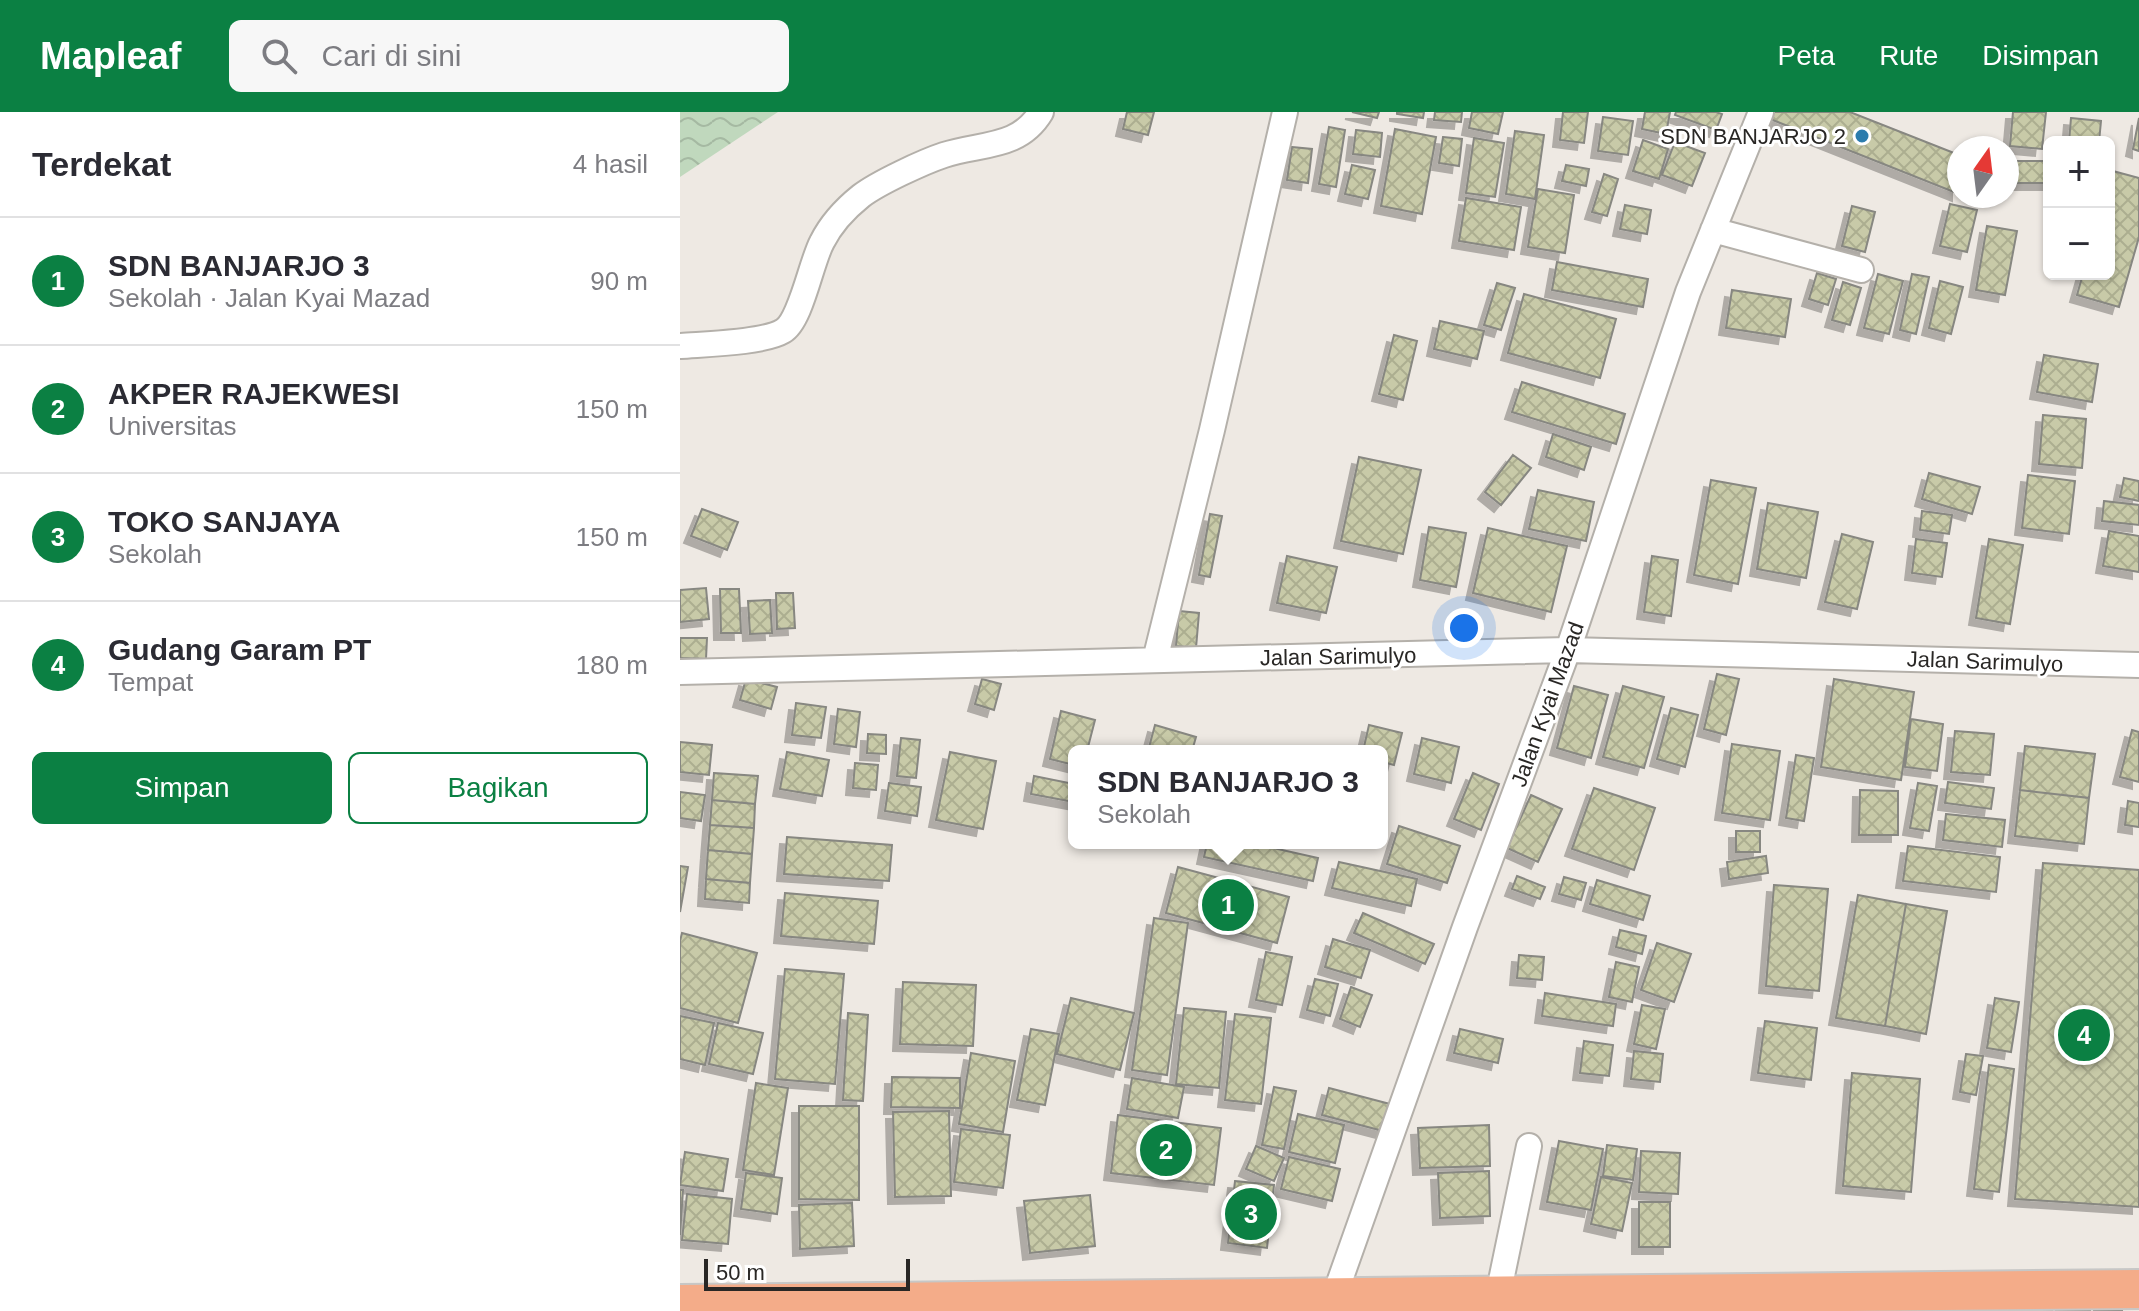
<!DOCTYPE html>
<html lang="id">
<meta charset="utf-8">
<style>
:root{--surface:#fff;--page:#f7f7f7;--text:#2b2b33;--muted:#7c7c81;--line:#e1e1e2;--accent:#0b8043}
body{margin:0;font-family:Helvetica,sans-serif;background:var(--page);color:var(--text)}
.controls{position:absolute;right:24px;top:24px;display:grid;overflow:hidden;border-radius:12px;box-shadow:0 2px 6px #0004}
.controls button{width:72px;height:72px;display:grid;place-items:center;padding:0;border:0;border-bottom:2px solid var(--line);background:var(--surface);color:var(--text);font:40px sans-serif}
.compass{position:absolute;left:1267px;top:24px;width:72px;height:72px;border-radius:50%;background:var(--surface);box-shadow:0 2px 6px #0004;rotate:14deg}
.scale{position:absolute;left:24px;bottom:20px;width:206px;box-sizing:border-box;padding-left:8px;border:4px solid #292725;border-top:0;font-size:22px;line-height:28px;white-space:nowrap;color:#292725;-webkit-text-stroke:6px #fff;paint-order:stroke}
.you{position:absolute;left:784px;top:516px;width:28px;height:28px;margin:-20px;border:6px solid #fff;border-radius:50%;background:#1a73e8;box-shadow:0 0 0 12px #1a73e833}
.badge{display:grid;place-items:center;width:52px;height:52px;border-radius:50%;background:var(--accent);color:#fff;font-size:26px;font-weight:700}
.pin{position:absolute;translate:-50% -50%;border:4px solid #fff;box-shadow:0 2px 8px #0006}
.popup{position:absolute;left:388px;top:633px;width:320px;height:104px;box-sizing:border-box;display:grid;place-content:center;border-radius:12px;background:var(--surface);filter:drop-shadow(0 2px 6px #0005);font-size:26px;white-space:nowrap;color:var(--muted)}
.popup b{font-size:30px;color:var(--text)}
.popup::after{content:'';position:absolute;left:50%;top:100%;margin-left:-16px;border:16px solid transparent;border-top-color:var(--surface)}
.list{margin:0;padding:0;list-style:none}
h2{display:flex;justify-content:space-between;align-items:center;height:104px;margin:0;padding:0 32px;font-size:34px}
h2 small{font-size:26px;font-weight:400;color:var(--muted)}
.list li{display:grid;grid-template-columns:52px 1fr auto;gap:24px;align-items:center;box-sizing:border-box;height:128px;padding:0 32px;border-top:2px solid var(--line)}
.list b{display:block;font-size:30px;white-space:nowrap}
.list p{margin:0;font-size:26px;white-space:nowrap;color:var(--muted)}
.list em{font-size:26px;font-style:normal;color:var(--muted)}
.actions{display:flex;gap:16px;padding:24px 32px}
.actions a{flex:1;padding:18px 0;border:2px solid var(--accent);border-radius:12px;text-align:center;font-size:28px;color:var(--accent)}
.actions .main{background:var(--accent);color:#fff}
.icon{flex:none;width:44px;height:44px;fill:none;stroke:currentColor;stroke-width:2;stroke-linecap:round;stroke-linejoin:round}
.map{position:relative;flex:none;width:1459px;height:1199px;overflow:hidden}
header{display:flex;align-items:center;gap:48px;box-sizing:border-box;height:112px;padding:0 40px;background:var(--accent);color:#fff}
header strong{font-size:38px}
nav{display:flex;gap:44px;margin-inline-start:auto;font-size:28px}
.search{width:560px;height:72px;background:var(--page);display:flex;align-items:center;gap:20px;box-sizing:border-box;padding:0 28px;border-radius:12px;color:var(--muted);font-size:30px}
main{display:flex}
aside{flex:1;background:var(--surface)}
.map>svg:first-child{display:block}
.water{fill:url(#water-waves)}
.building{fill:url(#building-cross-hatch);stroke:#878781;stroke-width:2;filter:url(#shadow)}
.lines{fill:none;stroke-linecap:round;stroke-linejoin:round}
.minor-casing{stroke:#b4b0aa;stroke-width:28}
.primary-casing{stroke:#c7c7c6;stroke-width:42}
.minor{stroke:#fff;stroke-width:24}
.primary{stroke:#f4ac89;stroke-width:38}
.poi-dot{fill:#2c7cad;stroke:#fff;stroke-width:3}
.labels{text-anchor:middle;stroke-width:6;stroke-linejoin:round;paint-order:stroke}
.poi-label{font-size:22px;fill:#292725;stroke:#fff;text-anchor:end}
.street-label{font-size:22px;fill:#292725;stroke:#fff}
</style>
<header>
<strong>Mapleaf</strong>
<div class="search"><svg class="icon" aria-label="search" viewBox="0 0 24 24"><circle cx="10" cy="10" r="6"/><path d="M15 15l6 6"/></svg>Cari di sini</div>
<nav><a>Peta</a><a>Rute</a><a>Disimpan</a></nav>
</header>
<main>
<aside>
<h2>Terdekat<small>4 hasil</small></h2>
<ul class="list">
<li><span class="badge">1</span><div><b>SDN BANJARJO 3</b><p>Sekolah · Jalan Kyai Mazad</p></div><em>90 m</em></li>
<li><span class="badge">2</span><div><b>AKPER RAJEKWESI</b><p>Universitas</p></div><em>150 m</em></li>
<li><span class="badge">3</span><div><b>TOKO SANJAYA</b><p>Sekolah</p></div><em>150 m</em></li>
<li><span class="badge">4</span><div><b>Gudang Garam PT</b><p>Tempat</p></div><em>180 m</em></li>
</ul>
<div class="actions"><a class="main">Simpan</a><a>Bagikan</a></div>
</aside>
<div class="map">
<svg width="1459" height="1199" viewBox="0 0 1459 1199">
<defs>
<pattern id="water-waves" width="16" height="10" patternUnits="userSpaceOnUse" patternTransform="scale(2)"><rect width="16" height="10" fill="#c0d8bd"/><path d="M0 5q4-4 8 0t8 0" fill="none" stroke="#a5b9a2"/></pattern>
<pattern id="building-cross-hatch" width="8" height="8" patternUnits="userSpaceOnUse" patternTransform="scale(2)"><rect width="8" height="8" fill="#c8caa8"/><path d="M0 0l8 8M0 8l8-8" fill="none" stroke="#acae90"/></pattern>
<filter id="shadow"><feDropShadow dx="-7" dy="7" stdDeviation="0" flood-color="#0004"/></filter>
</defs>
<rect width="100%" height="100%" fill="#eee9e3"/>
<!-- water -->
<path class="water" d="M0,0H98L0,65Z"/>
<!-- building -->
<path class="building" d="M447,0H474L468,23L443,17Z
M672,0H699L697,6Z
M717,0H744L743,6L717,2Z
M755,0H782L781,10L754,8Z
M792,0H823L818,22L789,16Z
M883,0H908L904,31L880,28Z
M965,0H990L986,22L962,17Z
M996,0H1036L1042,2L1036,18L995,3Z
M1086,0H1170L1279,43V82L1085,5Z
M1333,0H1366L1362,37L1330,34Z
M923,5L953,9L948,43L918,39Z
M1391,6L1421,9L1419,30H1389Z
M1459,6V39L1453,37Z
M649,15L665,18L656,75L639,72Z
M715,17L756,25L742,102L701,94Z
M676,18L702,21L700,45L673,42Z
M835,19L864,23L855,87L826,82Z
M763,25L782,27L779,54L759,51Z
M794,26L824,31L815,85L786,81Z
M963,28L988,37L979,67L953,59Z
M995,30L1025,41L1012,74L982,63Z
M612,35L632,37L628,71L607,68Z
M1330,49H1369V71H1330Z
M672,53L695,58L688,87L665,82Z
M886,53L909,57L906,74L882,69Z
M1433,59L1459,66V125L1439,195L1397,183L1403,162H1429V71Z
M924,62L938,67L927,104L912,100Z
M858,77L894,83L885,141L848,135Z
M786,86L841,95L834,138L779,129Z
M1270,92L1297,98L1287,140L1260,134Z
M945,93L971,98L967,122L940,117Z
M1172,94L1195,100L1185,140L1162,134Z
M1307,114L1337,119L1325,183L1296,178Z
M877,150L968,167L963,195L872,178Z
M1137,161L1156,167L1148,193L1129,187Z
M1198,162L1223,169L1209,222L1184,216Z
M1232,162L1249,165L1236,222L1220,218Z
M1260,169L1283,175L1271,222L1249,216Z
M1163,170L1181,176L1170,213L1152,208Z
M817,171L835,176L821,218L804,213Z
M1052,178L1111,187L1105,225L1046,216Z
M844,182L936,207L920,266L828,241Z
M760,209L804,219L797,247L754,237Z
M714,223L737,229L723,288L699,282Z
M1364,243L1418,252L1412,290L1357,280Z
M842,270L945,302L936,332L832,300Z
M1363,303L1406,307L1402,356L1359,352Z
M873,322L911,335L904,358L866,345Z
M833,343L851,356L821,393L805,380Z
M679,345L741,358L723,442L661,429Z
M1249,361L1300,375L1292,402L1242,387Z
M1348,363L1395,369L1389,422L1342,416Z
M1444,366L1459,369V389L1440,385Z
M1031,368L1076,376L1058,472L1014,463Z
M858,378L914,390L906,429L849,417Z
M1424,389L1459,393V413L1422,409Z
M1088,391L1138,400L1126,466L1077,457Z
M22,397L58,410L47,438L11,424Z
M1242,399L1272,403L1269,422L1240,418Z
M530,402L542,404L530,465L519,463Z
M749,415L786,421L776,475L740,468Z
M808,416L887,434L871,500L793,481Z
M1429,419L1459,424V460L1423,454Z
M1162,422L1193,430L1177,497L1145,490Z
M1236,427L1267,431L1262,465L1232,461Z
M1309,427L1343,433L1330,512L1296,506Z
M607,444L657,455L646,501L597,491Z
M972,444L998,448L991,504L964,500Z
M26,476L29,507L0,510V478Z
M40,477H59L61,521H41Z
M96,481H113L115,516L97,517Z
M90,488L92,521L70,522L68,489Z
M499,499L519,501L516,536L496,534Z
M0,526H27L26,547L0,546Z
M1037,562L1059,567L1046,623L1024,617Z
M66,567L97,575L91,597L60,588Z
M302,567L321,572L314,598L295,592Z
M1154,567L1234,580L1221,668L1141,655Z
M894,574L928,583L911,646L877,636Z
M943,574L984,585L964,656L923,645Z
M116,591L146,595L141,626L112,623Z
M991,596L1018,603L1005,655L977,647Z
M158,597L180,600L176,635L154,632Z
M381,599L415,608L407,639H394V653L370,647Z
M1231,607L1263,612L1257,659L1225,655Z
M475,613L516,625L512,639H468Z
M689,613L722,621L714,653L702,650V639H683Z
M1452,618L1459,620V670L1440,665Z
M1275,619L1314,622L1310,663L1271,660Z
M188,622L206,623V642L187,641Z
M221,626L240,628L236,666L217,664Z
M742,626L779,635L771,671L734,662Z
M0,630L32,633L29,663L0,660Z
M1052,632L1100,639L1090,708L1042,701Z
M1345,634L1415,642L1409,686L1340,678Z
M107,640L149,648L142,684L100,677Z
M270,640L316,649L303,717L256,708Z
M1116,643L1134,646L1124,709L1106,706Z
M175,651L198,653L196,678L173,676Z
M34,661L78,664L75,692L32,688Z
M793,661L819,672L801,718L774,707Z
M354,664L394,672V690L351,682Z
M1268,670L1314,676L1311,697L1265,691Z
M209,671L241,675L237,704L205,699Z
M1238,671L1257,674L1249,719L1230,716Z
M914,676L975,696L954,758L892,737Z
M1180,678L1218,679V723H1179Z
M1340,678L1409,686L1404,732L1335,724Z
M0,680L25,683L21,709L0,706Z
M851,683L882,697L858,750L827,736Z
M32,688L75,692L74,716L30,713Z
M1448,689L1459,691V715L1445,713Z
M1266,702L1325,708L1322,735L1263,728Z
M30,713L74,716L72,742L28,738Z
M719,714L780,734L767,771L707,752Z
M1056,719H1080V740H1056Z
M107,725L212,733L209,769L104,762Z
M527,731H571L638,746L633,769L524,745Z
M1228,734L1320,745L1316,780L1223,769Z
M28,738L72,742L70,771L26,767Z
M1086,744L1088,761L1049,767L1047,750Z
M659,750L737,767L731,794L652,776Z
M1363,751L1459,758V1095L1335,1087Z
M0,754L8,755L0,800Z
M498,755L609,785L597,831L486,801Z
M837,764L865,775L860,787L832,777Z
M884,765L906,771L901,788L879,782Z
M26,767L70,771L69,791L25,787Z
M917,768L970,784L963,808L910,792Z
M1094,773L1148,777L1139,879L1086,874Z
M105,781L198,789L194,832L101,824Z
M1178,783L1226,792L1205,914L1156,906Z
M1226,792L1267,799L1246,922L1205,914Z
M683,801L754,832L745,852L674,821Z
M474,806L508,811L487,963L452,958Z
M940,818L966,824L962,842L936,835Z
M2,821L77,841L58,911L0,896V829Z
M653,827L690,838L681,866L645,855Z
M977,831L1011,842L994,890L961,878Z
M586,840L612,845L602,893L576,888Z
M839,843L864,845L862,868L837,866Z
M936,850L959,855L952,890L929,885Z
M105,857L164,862L155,972L95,967Z
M635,867L658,872L650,904L627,898Z
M223,870L296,873L293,934L220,932Z
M671,875L692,883L680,915L660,907Z
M865,881L936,892L933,914L862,904Z
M391,886L454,901L440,958L377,942Z
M1315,886L1339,890L1331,940L1307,936Z
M962,893L985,897L976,937L954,932Z
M504,896L546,900L539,976L496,972Z
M168,901L188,903L183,989L163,988Z
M555,902L591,906L581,992L545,988Z
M0,904L34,911L25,953L0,947Z
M1085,909L1137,916L1131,968L1078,961Z
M38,911L83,921L73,962L29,952Z
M351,917L379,922L365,993L337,988Z
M780,917L823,927L818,951L774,941Z
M904,929L933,933L929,964L900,961Z
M954,939L983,942L980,970L951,967Z
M291,941L335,949L323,1020L279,1012Z
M1286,942L1303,944L1296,983L1280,980Z
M1309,953L1334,957L1319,1080L1294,1077Z
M1172,961L1240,967L1231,1080L1163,1074Z
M212,965L280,966V996L211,995Z
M452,966L504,975L498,1006L447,997Z
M76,971L108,976L94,1063L63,1058Z
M594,975L616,979L604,1037L582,1033Z
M649,976L710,992L703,1019L642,1003Z
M119,994H179V1088L119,1087Z
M269,999L271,1084L215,1085L213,1000Z
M618,1002L664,1013L655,1051L609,1040Z
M438,1003L541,1016L534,1073L431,1061Z
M809,1013L810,1054L740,1056L738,1016Z
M281,1017L330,1023L323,1076L274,1070Z
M879,1029L923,1037L911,1098L867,1090Z
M927,1033L957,1037L953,1068L923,1064Z
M576,1034L604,1046L594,1069L566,1057Z
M961,1039L1000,1041L998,1082L959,1080Z
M5,1040L48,1047L43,1079L0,1073Z
M609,1045L660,1057L652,1089L601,1077Z
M809,1059L810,1104L760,1106L758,1061Z
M66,1061L102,1066L97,1102L61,1097Z
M921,1065L952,1071L942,1119L911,1112Z
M555,1069L594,1073L587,1136L548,1131Z
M0,1078H3L0,1123Z
M7,1082L52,1087L48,1132L2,1128Z
M410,1083L415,1134L350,1141L344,1089Z
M959,1090H990V1135H959Z
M172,1091L174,1134L120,1137L119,1093Z
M1328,1191L1372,1193V1199H1328Z
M1410,1195V1199H1376V1196Z
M1414,1195H1442V1199H1414Z"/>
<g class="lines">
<!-- minor casing -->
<g class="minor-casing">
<path id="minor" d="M1033,118L1181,158
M0,234C24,232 83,231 103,219C121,209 131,150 142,130C151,112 166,96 181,84C198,71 243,50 264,43C300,31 339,37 361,0
M475,548L532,318L605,0
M0,560L888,538L1459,553
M818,1183L849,1034
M654,1185L785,815L888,538L1008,180L1081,0"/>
</g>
<!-- primary casing -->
<g class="primary-casing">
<path id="primary" d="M0,1192L1459,1177"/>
</g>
<!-- minor -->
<use href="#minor" class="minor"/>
<!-- primary -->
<use href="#primary" class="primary"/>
</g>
<!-- markers -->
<circle class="poi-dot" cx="1182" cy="24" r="8"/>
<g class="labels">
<!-- poi labels -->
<g class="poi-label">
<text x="1166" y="32">SDN BANJARJO 2</text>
</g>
<!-- street labels -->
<g class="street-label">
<text transform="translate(658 544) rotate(-1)" y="8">Jalan Sarimulyo</text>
<text transform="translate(1305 549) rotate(2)" y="8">Jalan Sarimulyo</text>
<text transform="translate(867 592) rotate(-70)" y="8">Jalan Kyai Mazad</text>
</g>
</g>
</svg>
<div class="controls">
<button>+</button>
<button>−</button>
</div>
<svg class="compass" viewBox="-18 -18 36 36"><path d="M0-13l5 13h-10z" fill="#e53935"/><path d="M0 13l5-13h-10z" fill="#7c7c81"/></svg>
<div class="scale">50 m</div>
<div class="you"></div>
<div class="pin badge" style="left:548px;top:793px">1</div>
<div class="popup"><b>SDN BANJARJO 3</b>Sekolah</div>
<div class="pin badge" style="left:486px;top:1038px">2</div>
<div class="pin badge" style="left:571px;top:1102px">3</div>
<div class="pin badge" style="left:1404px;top:923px">4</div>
</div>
</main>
